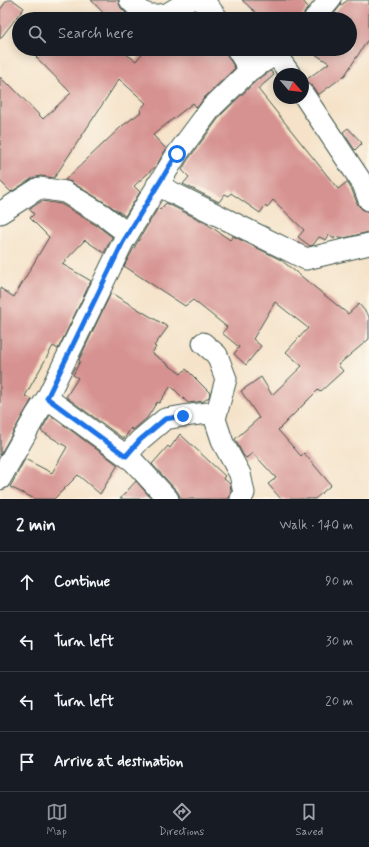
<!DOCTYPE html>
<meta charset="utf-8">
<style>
:root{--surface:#171b24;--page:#20242c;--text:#f1f3f6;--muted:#9ea1a6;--line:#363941;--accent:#8c9099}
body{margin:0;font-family:Mynerve,sans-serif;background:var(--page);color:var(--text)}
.compass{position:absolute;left:273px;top:68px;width:36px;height:36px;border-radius:50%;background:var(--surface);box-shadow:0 2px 10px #0003;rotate:118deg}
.stop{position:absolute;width:12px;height:12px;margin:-9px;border:3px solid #1a73e8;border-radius:50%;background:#fff}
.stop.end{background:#1a73e8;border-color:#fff;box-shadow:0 1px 4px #0008}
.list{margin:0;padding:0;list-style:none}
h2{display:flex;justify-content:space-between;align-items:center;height:52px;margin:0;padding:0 16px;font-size:17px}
h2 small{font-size:13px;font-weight:400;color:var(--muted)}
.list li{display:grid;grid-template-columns:26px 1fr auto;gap:12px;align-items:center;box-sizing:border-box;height:60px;padding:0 16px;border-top:1px solid var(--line)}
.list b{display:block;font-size:15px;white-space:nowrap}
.list em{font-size:13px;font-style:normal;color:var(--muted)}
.icon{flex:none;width:22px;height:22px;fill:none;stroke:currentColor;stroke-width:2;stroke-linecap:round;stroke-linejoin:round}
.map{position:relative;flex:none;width:369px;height:499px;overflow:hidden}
.search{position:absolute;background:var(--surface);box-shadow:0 2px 10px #0003;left:12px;right:12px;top:12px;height:44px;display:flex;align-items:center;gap:10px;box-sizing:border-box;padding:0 14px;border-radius:22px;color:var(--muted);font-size:15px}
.sheet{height:292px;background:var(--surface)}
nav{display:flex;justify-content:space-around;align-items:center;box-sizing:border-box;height:56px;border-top:1px solid var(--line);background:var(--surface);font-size:11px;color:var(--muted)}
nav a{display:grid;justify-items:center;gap:2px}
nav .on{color:var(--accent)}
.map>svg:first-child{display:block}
.building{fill:#d69290}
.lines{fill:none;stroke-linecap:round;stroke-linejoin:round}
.street-casing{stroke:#3f564a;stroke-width:23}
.street{stroke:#fff;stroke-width:21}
.route{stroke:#1a73e8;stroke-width:5}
</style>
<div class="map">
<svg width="369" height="499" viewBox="0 0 369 499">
<rect width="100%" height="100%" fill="#fbf7ec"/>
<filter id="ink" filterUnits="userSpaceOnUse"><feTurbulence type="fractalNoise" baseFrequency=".025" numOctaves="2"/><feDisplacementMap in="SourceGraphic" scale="8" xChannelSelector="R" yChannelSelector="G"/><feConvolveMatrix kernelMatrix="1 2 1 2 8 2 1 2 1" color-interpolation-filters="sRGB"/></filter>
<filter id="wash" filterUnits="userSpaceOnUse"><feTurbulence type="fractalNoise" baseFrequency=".012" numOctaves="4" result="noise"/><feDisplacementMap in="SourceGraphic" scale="16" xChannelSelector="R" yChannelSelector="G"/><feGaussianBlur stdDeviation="0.9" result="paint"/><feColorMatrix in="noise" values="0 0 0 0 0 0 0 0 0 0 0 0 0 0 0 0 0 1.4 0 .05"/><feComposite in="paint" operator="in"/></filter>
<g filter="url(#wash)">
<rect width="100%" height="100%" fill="#f5e2c8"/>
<g id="blocks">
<!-- building -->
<path class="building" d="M7,0H13L24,8L0,39V10Z
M91,0H118L119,3L121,8L126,13L125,14L130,19H109Z
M242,0H302L308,7L302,17V19H263Z
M348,0H369V38L345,75L318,95L313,87L309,83L303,82L329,63L307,49H350V19H330L340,6Z
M42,49H119L136,61L142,54L137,49H225L227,55L235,68L204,98L197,108L193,103L153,135L166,149L156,166L134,186L140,192L125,216L109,205L71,182L65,180L122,126L141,112L140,110L146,103L119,79L54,178L41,176L33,178L11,192L0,181V77L8,85L9,84L43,119L71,93L36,57Z
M271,71L274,75L258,89L338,189L347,182L352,190L358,205L362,209L368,212L369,214V232L340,239L336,236L334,239L329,235L326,240L319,237L313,245L310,246L298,237L304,230L273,200L267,208L265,206L260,213L231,193L229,196L225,194L219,202L183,184L189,177L182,170L187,161L221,115L257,80Z
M348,128L362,143L355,150L343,132Z
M42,201L61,204L96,225L112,237L104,253L85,240L62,264L91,281L58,349L53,346L25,396L32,399L0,455V288L14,297L49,237L30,218L34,214L29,209Z
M166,203L204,222L230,240L233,236L281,260L348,314L359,304L369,316V339L338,365L343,371L320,392L318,390L278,430L301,456L304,453L331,485L315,499H281L268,484L276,478L253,453L246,458L243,455L235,439L259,418L241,391L261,377L272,395L302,366L286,352L308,328L275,302L253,339L261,346L246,365L234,354L239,347L222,333L227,327L193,300L185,306L124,266L134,248L158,208L160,210Z
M111,293L168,327L154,346L156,347L152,353L181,374L186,369L210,393L209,397L204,401L188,403L171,386L159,403L157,402L147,418L133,430L131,428L124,439L66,397L78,378L73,375L80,361L79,360Z
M50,415L118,465L100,494L78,475L54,499H35L10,487L25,459L52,473L67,447L41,431Z
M180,434L225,476L223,478L230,484L231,491L229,499H180V496L177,491L152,464L168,446L170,448Z
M136,481L152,499H120Z"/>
</g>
</g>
<g filter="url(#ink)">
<use href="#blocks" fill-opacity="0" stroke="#3f564a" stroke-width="1"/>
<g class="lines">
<!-- street casing -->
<g class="street-casing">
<path id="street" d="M130,0L142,12L149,15H159L167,14L190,0
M200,0L207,5L218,19
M314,19L330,0
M237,49L250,70
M275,53L290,74
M303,94L363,184L369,200
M157,185L306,259L369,244
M0,213L39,188L65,192L103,215L128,234
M203,343L217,355L226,379L215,419L223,443L240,474L244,493L241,499
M47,398L133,461L168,499
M126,456L140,440L165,419L183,416L217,412
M0,479L36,415L47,398L123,242L177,154L212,107L250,70L268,59L279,49"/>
</g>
<!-- street -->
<use href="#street" class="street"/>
</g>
</g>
<g class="lines" filter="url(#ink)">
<!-- route -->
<path class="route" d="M177,154L123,242L47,398L126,456L140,440L165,419L183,416"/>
</g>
</svg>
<svg class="compass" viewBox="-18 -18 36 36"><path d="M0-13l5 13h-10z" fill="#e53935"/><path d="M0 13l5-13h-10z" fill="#9ea1a6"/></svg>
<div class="stop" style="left:177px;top:154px"></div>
<div class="stop end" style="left:183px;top:416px"></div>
<div class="search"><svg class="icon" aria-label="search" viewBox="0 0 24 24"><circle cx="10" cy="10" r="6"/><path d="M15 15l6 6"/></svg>Search here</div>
</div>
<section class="sheet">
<h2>2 min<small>Walk · 140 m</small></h2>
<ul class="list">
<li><svg class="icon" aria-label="ahead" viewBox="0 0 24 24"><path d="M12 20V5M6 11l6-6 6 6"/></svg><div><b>Continue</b></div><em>90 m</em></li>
<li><svg class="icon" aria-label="left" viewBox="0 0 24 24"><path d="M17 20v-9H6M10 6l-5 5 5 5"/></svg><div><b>Turn left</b></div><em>30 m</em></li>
<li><svg class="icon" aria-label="left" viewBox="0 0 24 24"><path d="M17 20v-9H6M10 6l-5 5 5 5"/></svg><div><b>Turn left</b></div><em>20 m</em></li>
<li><svg class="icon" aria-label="arrive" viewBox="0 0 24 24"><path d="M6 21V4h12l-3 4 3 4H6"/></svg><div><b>Arrive at destination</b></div></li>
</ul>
</section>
<nav>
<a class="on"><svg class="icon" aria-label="map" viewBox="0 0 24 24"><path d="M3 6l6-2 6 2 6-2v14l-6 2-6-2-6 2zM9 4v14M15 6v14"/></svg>Map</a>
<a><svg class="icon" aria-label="directions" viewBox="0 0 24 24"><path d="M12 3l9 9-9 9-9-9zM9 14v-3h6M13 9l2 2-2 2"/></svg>Directions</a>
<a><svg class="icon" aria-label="saved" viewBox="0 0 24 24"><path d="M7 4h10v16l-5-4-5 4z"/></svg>Saved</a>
</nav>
